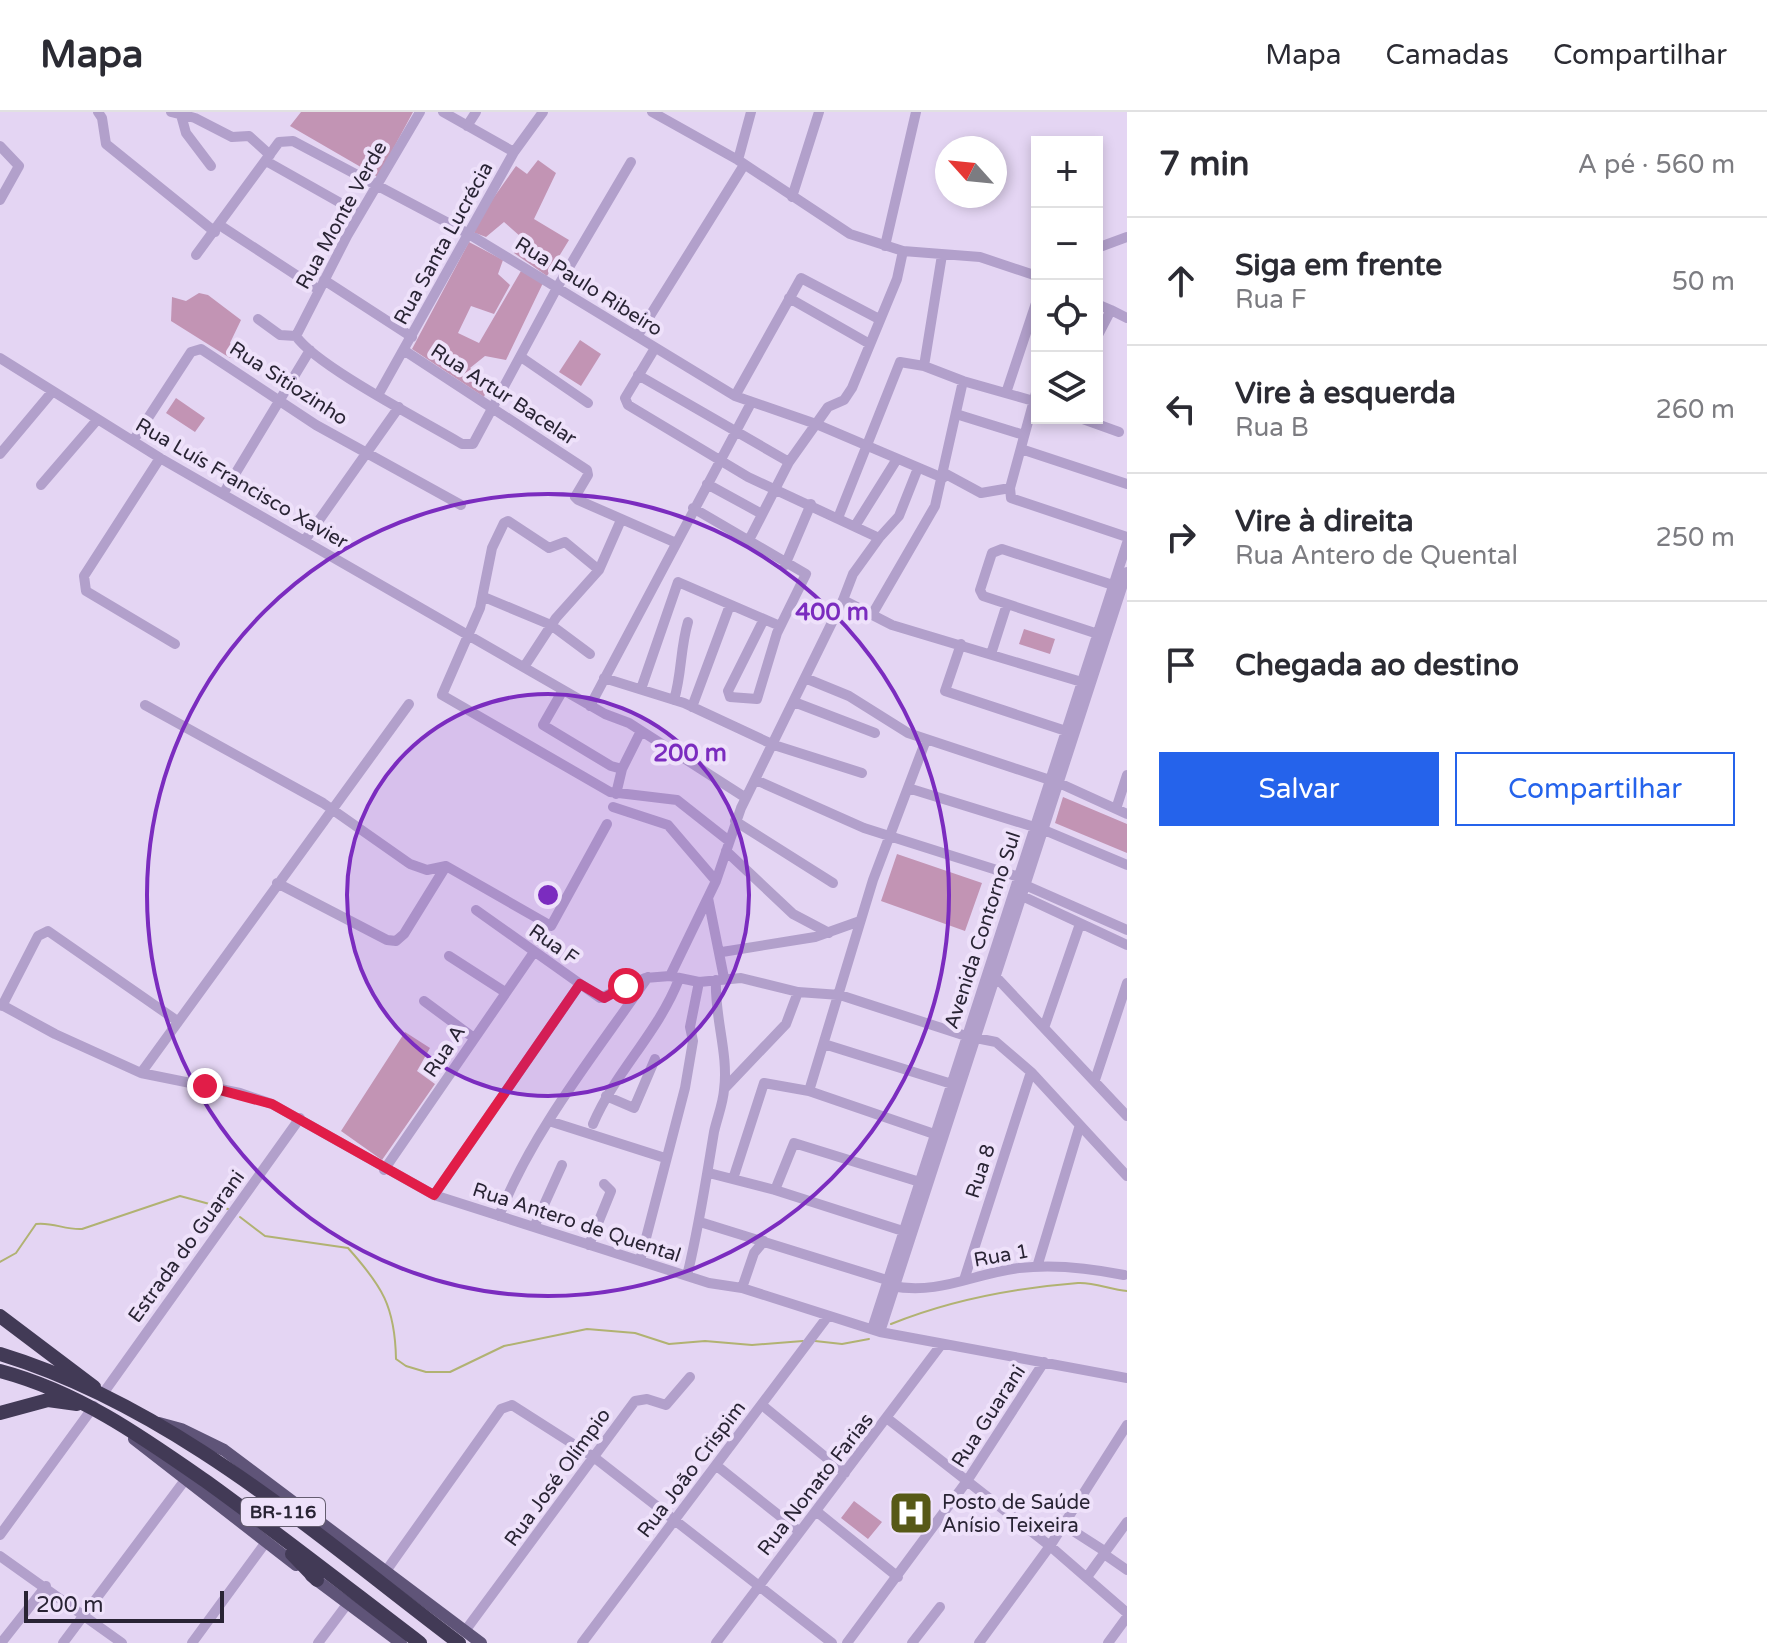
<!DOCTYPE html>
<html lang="pt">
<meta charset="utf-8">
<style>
:root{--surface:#fff;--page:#f7f7f7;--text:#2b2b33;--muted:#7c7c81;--line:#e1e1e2;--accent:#2563eb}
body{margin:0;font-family:"Varela Round",sans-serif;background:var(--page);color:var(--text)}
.controls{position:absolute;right:24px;top:24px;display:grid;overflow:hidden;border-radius:0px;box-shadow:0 4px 12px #0003}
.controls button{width:72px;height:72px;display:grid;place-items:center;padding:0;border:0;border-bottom:2px solid var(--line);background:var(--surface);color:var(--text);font:40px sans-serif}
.compass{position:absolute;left:935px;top:24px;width:72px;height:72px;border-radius:50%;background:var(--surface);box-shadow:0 4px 12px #0003;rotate:297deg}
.scale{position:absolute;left:24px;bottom:20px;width:200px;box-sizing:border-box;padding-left:8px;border:4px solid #292434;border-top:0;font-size:22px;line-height:28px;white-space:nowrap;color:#292434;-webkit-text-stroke:6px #eee1fa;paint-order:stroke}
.stop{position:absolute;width:24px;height:24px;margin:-18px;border:6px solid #e11d48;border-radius:50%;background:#fff}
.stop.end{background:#e11d48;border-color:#fff;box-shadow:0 2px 8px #0008}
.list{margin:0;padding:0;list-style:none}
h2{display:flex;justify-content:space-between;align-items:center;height:104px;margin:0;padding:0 32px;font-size:34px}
h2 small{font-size:26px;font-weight:400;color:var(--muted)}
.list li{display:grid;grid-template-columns:52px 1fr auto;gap:24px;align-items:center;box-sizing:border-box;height:128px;padding:0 32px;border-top:2px solid var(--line)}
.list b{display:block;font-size:30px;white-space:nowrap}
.list p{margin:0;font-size:26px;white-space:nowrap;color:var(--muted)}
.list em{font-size:26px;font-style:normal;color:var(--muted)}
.actions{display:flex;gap:16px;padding:24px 32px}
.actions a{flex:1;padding:18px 0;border:2px solid var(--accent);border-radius:0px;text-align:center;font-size:28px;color:var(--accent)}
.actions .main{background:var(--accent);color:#fff}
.icon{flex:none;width:44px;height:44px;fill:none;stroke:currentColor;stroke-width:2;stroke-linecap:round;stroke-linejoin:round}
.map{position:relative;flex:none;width:1127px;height:1531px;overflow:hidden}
header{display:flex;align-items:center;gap:48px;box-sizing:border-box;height:112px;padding:0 40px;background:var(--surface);border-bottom:2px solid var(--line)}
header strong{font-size:38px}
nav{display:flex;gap:44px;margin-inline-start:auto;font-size:28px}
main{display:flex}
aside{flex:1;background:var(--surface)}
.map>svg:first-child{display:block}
.green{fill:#c294b4}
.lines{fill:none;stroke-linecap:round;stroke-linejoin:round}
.stream{stroke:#b1b272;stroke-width:2}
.minor{stroke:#b2a0cb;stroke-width:10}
.major{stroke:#5f5478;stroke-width:12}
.highway{stroke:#423a56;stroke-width:14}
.route{stroke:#e11d48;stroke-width:10}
.ring{fill:none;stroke:#7b2cbf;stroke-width:4}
.labels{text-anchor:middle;stroke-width:8;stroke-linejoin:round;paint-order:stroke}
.shield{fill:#eee1fa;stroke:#645d6f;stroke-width:2}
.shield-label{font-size:18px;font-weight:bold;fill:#292434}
.street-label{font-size:20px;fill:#292434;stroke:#eee1fa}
.poi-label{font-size:20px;fill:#292434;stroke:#eee1fa;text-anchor:start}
.centre{fill:#7b2cbf;stroke:#eee1fa;stroke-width:4}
.ring-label{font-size:24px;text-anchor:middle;font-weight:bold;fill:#7b2cbf;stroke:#eee1fa;stroke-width:8;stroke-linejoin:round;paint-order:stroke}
</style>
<header>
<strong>Mapa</strong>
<nav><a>Mapa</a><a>Camadas</a><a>Compartilhar</a></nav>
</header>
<main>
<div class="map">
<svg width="1127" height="1531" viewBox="0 0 1127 1531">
<rect width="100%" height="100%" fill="#e4d5f3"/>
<!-- green -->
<path class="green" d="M301,0H413L378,65L290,14Z
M538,48L556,61L534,107L569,128L547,164L514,141L521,125L504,110L486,125L470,119L516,54L527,62Z
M469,130L503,148L498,162L510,173L494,202L471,194L458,221L479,231L521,159L543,171L506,248L485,244L470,256L489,271L484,285L412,237Z
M199,181L208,183L241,208L230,231L238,241L230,246L171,209L172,185L186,189Z
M580,228L601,242L581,274L559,260Z
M176,286L205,306L195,320L166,301Z
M1024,517L1055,527L1050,542L1019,532Z
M1063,685L1127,712V741L1055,711Z
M897,742L982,771L965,819L881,789Z
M405,920L430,936L417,959L435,972L382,1048L341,1019Z
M854,1389L882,1410L868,1427L841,1406Z"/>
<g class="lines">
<!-- stream -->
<path class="stream" d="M240,1105L265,1124L348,1136C382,1174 395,1194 396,1247L406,1254L426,1260H450L504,1234L587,1217L635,1221L669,1232L705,1229L752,1233L803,1229
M0,1150L16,1141L36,1112C53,1110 65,1118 82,1117L180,1084L228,1097
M891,1212C950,1188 1014,1176 1078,1171C1094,1170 1111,1178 1127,1179
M815,1229L842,1232L869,1227"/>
<!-- minor -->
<path class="minor" d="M98,0L102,6L106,32L215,120
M171,0L195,6L232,25L249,24L270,43
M443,0L514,40
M652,0L738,48L850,122L903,139L980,145L1037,164
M181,3L186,21L211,54
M467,14L476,0
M0,34L19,54L0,88
M738,48L751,0
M266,49L360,102
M792,85L819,0
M221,114L319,178
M885,134L916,0
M1097,136L1127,125
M903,139L897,167L852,276L844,288L828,295L816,312L943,366
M196,143L279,30L293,29L467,121L735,284L816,312L789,350L748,430
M324,168L412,225
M789,186L868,231
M1097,192L1111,198
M258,207L280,223L296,224C316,254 427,311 462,332H473L558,174L631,50
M638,223L744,53
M296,224L347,124L420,0
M1097,225L1111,198L1127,206
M655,236L625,286L628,293L748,365L879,426L853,462L843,488
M405,239L587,358L588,363L575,385L578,388L674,430
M521,245L588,291
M0,246L160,346L605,602L629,611L746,686
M638,263L789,350
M963,269L1037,290
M1037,277L1010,376L1011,386L1127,425
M1006,281L1037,188
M378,283L514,40L543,0
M735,284L801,166L879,207
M956,302L1024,323
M1080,306L1119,320
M133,329L191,240L201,237L316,313L461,393
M1021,337L1127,372
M0,342L52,280
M160,346L84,464L86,479L175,532
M944,361L981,381L1010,376
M707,372L762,402
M41,373L97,308
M223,382L310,238
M693,396L806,462L777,521L757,587L730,585L728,579L764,507
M838,406L900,250L924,254
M855,414L897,347
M879,426L899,404L918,356
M305,428L399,295
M785,453L811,392
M599,458L565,430L549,436L508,409L504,411L492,436L480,496L442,583L610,680L677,688L729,729
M484,485L551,513L590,542
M873,501L935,394L963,269L924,254L942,143
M1104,524L983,484L980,478L992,441L1002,437L1119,475
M961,532L945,579L1069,620
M991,542L1007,492
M524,555L556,506L599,458L621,408
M604,566L684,591L774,633L862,661
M805,566L849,584L908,621L1059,671L1127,702
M641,577L678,470L780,514
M563,578L543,613L611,654L622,657L641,619
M674,588C682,561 680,537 688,510
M794,590L875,621
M145,593L323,691L410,752L427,758L446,754L551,814L607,712
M590,594L751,291
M692,595L730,493
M926,628L873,768L809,979L940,1024
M756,668L864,716L1022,766
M908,676L1044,718L1127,753
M616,682L622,657
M613,695L668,713L716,769
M1116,697L1127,663
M735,709L833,771
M726,739L793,802L829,821
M277,771L387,828L396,829L404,822L446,754
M1025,773L1127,818
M1022,784L1127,833
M708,786L724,866
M476,798L600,886L645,866L670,864L699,870L741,866L798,880L840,883L966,924L996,930L1031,960L1127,1064
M722,840L815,825L860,809
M449,844L505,880
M670,864L716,769L741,696L843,488L892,513L1085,571
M996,865L1127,1004
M424,889L474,926
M0,892L55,922L141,961L240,981L272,992L434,1083L709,1171L742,1176L880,1220L1127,1266
M2,894L38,824L48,819L176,908
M1045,913L1080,812
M824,932L955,973
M141,961L409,592
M1095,968L1127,871
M725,976L786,912L798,880
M606,984L634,996L655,947
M549,1009L665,1046
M593,1012C615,960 658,921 679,867
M384,1058L534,840
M709,1061L775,1078L906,1120
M733,1067L764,971L809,979
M775,1078L794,1031L923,1071
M434,1083L580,872
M499,1104C533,1018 595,942 648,865
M700,1110L890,1169
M534,1115L562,1053
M589,1133L611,1079L604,1072
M640,1149L685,976L693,929L690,915L699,870
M1037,1155L1080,1013
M687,1164C699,1115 706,1068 714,1020C717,1006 723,992 724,978C729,942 714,904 716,868
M964,1168L1031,960
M891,1174C941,1183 971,1162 1019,1156C1053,1152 1090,1156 1124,1163
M742,1176L754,1141L764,1129
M872,1217L1127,431
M880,1220L1127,460
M102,1283L300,1006
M762,1293L845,1361
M888,1307L1050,1434L1127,1501
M717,1354L800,1420
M816,1399L898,1465
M1064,1413L1106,1440
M0,1423L94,1294
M1104,1442L1127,1458
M0,1444L122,1531
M386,1459L501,1297L512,1293L595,1346L832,1531
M1087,1465L1127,1410
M465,1519L635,1289L647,1287L666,1293L690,1265
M1,1531L46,1474
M63,1531L185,1368
M192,1531L266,1430
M318,1531L348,1491
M582,1531L828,1204
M716,1531L941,1233
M847,1531L967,1369L1044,1250
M912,1531L940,1495
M979,1531L1050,1434L1127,1313
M1108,1531L1127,1505"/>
<!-- major -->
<path class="major" d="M159,1311L181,1317L224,1338L481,1531
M134,1327L296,1453
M311,1464L401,1531"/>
<!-- highway -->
<path class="highway" d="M0,1204L94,1275
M0,1242C174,1295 316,1423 459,1531
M0,1259C79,1280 141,1324 207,1370C279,1422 349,1477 420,1531
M0,1301L48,1288L77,1292
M292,1442L317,1468"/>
</g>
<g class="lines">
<!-- route -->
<path class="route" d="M205,974L272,992L434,1083L580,872L604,886L626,874"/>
</g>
<!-- distance rings -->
<circle cx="548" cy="783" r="201" fill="#7b2cbf" fill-opacity=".12"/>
<g class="ring">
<circle cx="548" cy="783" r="201"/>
<circle cx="548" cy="783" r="401"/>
</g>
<!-- icons -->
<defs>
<g id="hospital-square" transform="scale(2.3)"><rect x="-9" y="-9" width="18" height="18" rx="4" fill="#575917" stroke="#eee1fa"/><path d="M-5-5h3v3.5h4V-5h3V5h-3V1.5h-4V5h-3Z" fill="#fff"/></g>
</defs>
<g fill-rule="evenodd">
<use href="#hospital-square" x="911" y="1401"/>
</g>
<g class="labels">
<!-- shield labels -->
<rect class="shield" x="241" y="1386" width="84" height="28" rx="6"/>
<g class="shield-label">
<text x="283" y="1406">BR-116</text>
</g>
<!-- street labels -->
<g class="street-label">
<text transform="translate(341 103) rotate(-61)" y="7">Rua Monte Verde</text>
<text transform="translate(443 131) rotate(-61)" y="7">Rua Santa Lucrécia</text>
<text transform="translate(589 174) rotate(32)" y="7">Rua Paulo Ribeiro</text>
<text transform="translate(289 271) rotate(33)" y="7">Rua Sitiozinho</text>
<text transform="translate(504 282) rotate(33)" y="7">Rua Artur Bacelar</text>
<text transform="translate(242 371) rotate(30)" y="7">Rua Luís Francisco Xavier</text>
<text transform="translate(982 818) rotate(-72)" y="7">Avenida Contorno Sul</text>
<text transform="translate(554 832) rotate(35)" y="7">Rua F</text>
<text transform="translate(444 939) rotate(-56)" y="7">Rua A</text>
<text transform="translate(980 1059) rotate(-72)" y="7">Rua 8</text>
<text transform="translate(577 1110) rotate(18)" y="7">Rua Antero de Quental</text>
<text transform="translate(186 1134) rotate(-54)" y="7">Estrada do Guarani</text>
<text transform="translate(1001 1143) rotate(-10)" y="7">Rua 1</text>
<text transform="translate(988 1304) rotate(-57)" y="7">Rua Guarani</text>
<text transform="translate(691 1357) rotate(-53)" y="7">Rua João Crispim</text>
<text transform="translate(557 1365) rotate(-54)" y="7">Rua José Olímpio</text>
<text transform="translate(815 1372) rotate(-52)" y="7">Rua Nonato Farias</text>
</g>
<!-- poi labels -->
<g class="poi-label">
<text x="942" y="1397">Posto de Saúde<tspan x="942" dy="23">Anísio Teixeira</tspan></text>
</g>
</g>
<circle cx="548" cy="783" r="12" class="centre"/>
<g class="ring-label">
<text x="832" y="508">400 m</text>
<text x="690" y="649">200 m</text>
</g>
</svg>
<div class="controls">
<button>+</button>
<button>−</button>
<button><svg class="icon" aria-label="locate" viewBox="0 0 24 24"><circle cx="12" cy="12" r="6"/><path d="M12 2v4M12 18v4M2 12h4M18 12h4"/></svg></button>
<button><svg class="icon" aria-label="layers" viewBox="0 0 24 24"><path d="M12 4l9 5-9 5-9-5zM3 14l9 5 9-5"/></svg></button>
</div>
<svg class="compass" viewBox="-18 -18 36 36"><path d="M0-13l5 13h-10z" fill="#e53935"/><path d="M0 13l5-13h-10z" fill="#7c7c81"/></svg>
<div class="scale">200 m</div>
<div class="stop" style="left:626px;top:874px"></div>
<div class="stop end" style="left:205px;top:974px"></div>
</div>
<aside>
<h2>7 min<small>A pé · 560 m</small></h2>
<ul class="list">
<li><svg class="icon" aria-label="ahead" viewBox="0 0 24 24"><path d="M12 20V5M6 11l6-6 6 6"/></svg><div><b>Siga em frente</b><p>Rua F</p></div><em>50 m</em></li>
<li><svg class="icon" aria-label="left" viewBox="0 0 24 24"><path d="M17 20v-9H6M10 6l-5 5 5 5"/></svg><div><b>Vire à esquerda</b><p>Rua B</p></div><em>260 m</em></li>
<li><svg class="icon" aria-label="right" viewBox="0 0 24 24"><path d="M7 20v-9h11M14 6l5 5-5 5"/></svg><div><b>Vire à direita</b><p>Rua Antero de Quental</p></div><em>250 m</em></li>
<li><svg class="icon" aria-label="arrive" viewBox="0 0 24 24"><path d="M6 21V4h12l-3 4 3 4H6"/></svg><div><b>Chegada ao destino</b></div></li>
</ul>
<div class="actions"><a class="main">Salvar</a><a>Compartilhar</a></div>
</aside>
</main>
